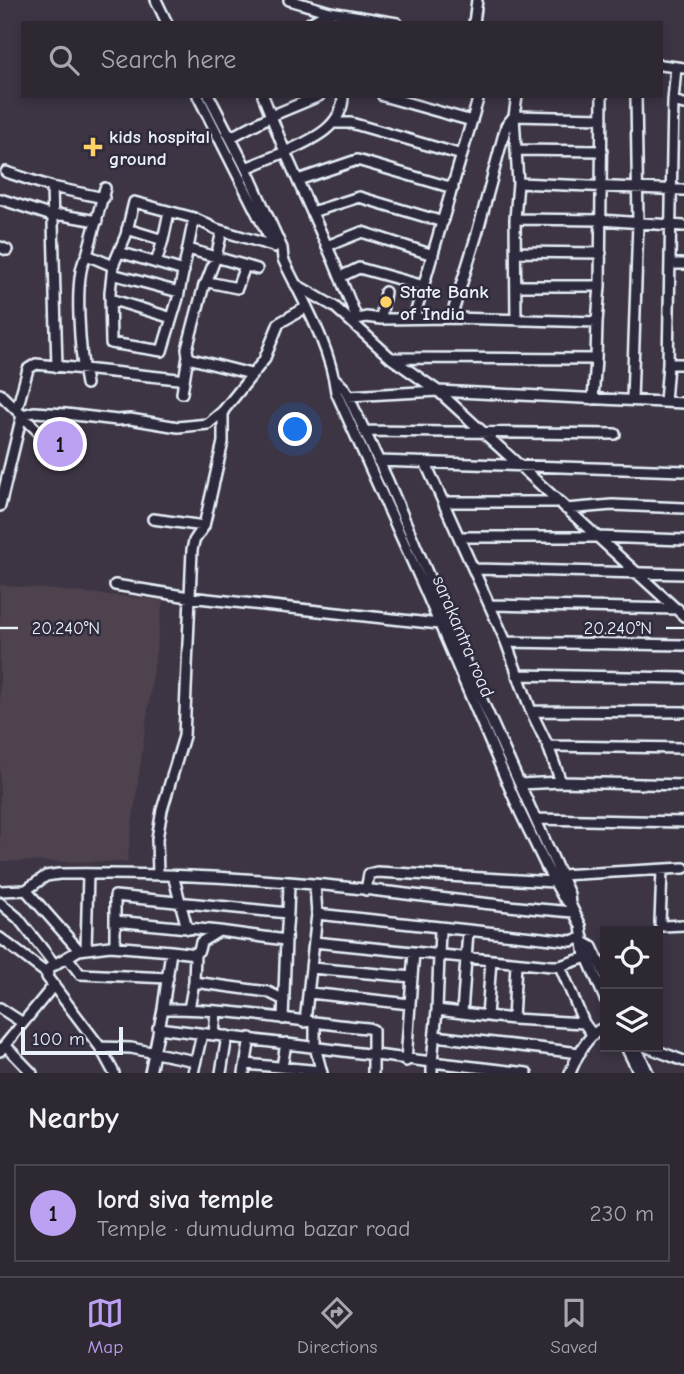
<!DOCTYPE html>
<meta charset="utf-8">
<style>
:root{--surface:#2e2833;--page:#3a343f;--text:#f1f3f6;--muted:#a7a6ac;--line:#49444e;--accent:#bca0f2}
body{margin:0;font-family:"Comic Neue",sans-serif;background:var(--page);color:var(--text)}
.controls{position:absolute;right:21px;bottom:21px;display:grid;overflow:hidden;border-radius:0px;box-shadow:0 4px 10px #0003}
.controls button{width:63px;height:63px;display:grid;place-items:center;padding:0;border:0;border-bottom:2px solid var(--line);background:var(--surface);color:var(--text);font:35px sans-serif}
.scale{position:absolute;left:21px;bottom:18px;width:102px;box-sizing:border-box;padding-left:7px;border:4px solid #e8f1f8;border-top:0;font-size:19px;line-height:24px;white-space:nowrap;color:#e8f1f8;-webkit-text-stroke:5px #2f2a3d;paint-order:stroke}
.you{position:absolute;left:296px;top:430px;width:24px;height:24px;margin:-18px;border:5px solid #fff;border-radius:50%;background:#1a73e8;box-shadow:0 0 0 10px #1a73e833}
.badge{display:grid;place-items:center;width:46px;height:46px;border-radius:50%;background:var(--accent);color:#111;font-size:23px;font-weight:700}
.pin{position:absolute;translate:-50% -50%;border:4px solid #fff;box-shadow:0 2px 7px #0006}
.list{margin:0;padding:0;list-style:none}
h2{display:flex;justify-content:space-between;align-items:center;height:91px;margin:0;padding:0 28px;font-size:30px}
h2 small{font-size:23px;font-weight:400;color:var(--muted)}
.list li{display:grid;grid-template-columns:46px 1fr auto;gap:21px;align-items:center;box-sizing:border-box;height:98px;margin:0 14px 14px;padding:0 14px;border:2px solid var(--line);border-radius:0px}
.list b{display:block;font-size:26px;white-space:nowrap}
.list p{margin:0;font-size:23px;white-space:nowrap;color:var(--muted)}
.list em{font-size:23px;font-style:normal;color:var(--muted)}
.icon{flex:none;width:38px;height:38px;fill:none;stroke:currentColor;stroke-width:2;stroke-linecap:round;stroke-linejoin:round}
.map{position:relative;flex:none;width:684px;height:1073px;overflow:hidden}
.search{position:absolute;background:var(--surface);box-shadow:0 4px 10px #0003;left:21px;right:21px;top:21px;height:77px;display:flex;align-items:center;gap:18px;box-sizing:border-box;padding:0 24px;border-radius:0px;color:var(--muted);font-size:26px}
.sheet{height:203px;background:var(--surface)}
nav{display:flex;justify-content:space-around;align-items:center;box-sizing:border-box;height:98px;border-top:2px solid var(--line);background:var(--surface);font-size:19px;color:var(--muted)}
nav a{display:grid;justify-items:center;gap:4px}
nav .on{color:var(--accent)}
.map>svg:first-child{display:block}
.built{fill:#4e434d}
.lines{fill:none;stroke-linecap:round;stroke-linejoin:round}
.minor-casing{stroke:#e8f1f8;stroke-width:14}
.minor{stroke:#2f2a3d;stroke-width:9}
.ticks{fill:none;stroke:#e8f1f8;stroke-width:2.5}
.poi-dot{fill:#ffd166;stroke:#2f2a3d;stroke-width:2.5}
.labels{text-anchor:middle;stroke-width:5;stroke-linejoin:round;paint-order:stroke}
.poi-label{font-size:19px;font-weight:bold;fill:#e8f1f8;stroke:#2f2a3d;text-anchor:start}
.street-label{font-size:19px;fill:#e8f1f8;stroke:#2f2a3d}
.ticks-label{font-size:18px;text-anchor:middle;fill:#e8f1f8;stroke:#2f2a3d;stroke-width:5;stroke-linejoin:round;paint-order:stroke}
</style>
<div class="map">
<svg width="684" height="1073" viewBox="0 0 684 1073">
<rect width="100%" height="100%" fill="#3d3544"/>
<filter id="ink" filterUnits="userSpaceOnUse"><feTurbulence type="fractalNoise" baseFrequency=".0143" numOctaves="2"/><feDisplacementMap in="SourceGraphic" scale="14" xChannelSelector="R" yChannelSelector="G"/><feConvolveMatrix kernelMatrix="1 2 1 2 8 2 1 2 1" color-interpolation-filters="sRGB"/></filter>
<g filter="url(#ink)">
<!-- built -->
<path class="built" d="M0,585L163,600L127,862L0,861Z"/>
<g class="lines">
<!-- minor casing -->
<g class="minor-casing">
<path id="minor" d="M156,0L167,23
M289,0L330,12L397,23
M310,23L330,12
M474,23L477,0
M661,65L684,68
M676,67L673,101L668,364H684
M198,96L274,247
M209,96L246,168L282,248L283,259C303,301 330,345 336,392L425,590L520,812L547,868L563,897L570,904
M263,96L271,116L319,96
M343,96C343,128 309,141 285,152L334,262L357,319
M383,96L472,121
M673,101L684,104
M333,123H351L462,155
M231,137L271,116L285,152L246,168
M517,150L602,151
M6,172L52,187
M298,180L357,160L453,188
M518,183L684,190
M105,188L87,255L113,266L126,235L134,202L194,218L216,229L273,246
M0,199L52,216L62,215L97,221
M312,212L359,197L443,222
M515,219L601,220L684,226
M127,229L163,240L169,212
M327,246L362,232L433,255
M0,247L7,250
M188,249L257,269
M119,252L184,271
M516,252L601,253
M156,263L163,240
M670,264H684
M113,266L110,292L111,343L162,351L178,298L194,218
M245,266L237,288L208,282L204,285L187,349L188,356L192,359L251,374
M112,274L179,292
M340,277L359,268L424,286
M206,283L216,257L222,231
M295,284L335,307L391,358L438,391L684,616
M517,286H600
M110,299L172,318
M414,318L479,96
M451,318L597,322L600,286L602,96
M381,319L451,318L477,234L506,126L514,116L602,118
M354,320L366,317L381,319L385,292
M516,320L515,219L518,183L514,116L517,96
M393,358L596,359L593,399
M596,359L597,322
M57,367L52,187L104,198
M334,378L345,389L388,481L473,680L569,894L570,904L581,926L584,950L605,999
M86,384C81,359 72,274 87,255
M182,393L188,356
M0,394L47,440L60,449
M348,396L438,391L684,403
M632,400L638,223L636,96
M665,402L668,364
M17,409L28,369L36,364L178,379
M364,431L615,434
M378,461L684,471
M426,464L506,642L531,711L548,746L561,782L684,785
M443,502H558
M0,506L22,415L34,412L66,414L117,420L130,419L178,427L208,424L223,411L264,360L279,323L307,307
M566,509L612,505L684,508
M153,519L204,526
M459,537H598L684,540
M474,569L684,574
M115,585L189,597L439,624
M490,605L678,609
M506,642L684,645
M517,675L684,678
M531,711L684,712
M548,746L684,748
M520,784L561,782
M536,819L684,822
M662,870L660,923L663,926L684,925
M158,874L157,839L162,810L184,736L192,550L194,541L204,526L223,442V411
M173,875L187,928L189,929
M560,875L684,868
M315,885L317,914L571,941L583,937
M26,890L79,950
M366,890L369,874L377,872L554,882
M0,891L26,890L46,876L59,874C148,873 236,877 325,885C408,893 491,906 574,912
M0,903L18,918L55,965
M115,921L219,931L286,940L288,913
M0,938L46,973
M314,942L551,966H560L587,957
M585,943L592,947L605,975
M115,946V896L288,913L289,883
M86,949L88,874
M171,951L195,954
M67,957L80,974L168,978
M560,966L584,1023L592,1034
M312,968L412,977L414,953
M194,982L268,992L284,1000
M310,993L410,1004L412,977
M0,1008L23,1023
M189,1009L194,982L195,954L199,950L201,942L219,931
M437,1010L440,929
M462,1013L468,932
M487,1016L491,960
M283,1019L286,940
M513,1019L516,964
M305,1022L317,914
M315,1023V1047L322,1073
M158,1028L432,1062L437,1010L513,1019L584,1023
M214,1035L216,1011
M435,1036L580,1053
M6,1046L32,1073
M100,1047L131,1048L195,1061
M626,1047L639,1073
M636,1047L648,1073
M647,1047L684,1061
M0,1051L54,985
M406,1061L410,1004
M246,1064L321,1071
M282,1067L286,1043
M114,1073L100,1047L47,977L49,968L79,950L110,946L171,951L163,1009
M150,1073L163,1009C232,1008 299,1022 368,1028L373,1030V1073
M193,1073L202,1034
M221,1073L227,1036
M244,1073L250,1038
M432,1073V1062L527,1073
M570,1073C577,1056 587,1034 605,1027"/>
</g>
<!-- minor -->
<use href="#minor" class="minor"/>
</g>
</g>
<!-- ticks -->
<path class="ticks" d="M0,628H18M666,628H684"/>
<!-- markers -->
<g class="poi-dot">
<path d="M89.5 136.5h7v7h7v7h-7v7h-7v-7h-7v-7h7z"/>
<circle cx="386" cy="302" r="7"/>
</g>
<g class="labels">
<!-- poi labels -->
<g class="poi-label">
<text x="109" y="143">kids hospital<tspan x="109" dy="22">ground</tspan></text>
<text x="400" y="298">State Bank<tspan x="400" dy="22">of India</tspan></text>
</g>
<!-- street labels -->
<g class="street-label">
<text transform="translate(464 636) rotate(67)" y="7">sarakantra road</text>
</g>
</g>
<g class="ticks-label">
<text x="66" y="634">20.240°N</text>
<text x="618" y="634">20.240°N</text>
</g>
</svg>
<div class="controls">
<button><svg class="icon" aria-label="locate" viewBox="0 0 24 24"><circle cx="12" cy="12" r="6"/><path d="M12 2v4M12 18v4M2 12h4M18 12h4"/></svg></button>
<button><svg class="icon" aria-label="layers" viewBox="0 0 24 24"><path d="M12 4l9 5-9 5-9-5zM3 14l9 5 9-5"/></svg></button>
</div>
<div class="scale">100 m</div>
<div class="you"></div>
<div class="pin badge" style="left:60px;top:444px">1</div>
<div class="search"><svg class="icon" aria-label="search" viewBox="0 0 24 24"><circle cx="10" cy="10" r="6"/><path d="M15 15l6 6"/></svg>Search here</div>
</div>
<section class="sheet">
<h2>Nearby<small></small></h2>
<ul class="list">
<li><span class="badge">1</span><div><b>lord siva temple</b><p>Temple · dumuduma bazar road</p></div><em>230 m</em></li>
</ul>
</section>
<nav>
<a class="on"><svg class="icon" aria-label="map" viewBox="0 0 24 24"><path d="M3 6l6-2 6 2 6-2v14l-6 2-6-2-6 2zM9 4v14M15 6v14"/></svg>Map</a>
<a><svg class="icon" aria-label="directions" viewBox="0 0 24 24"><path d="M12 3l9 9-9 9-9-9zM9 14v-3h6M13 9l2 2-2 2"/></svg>Directions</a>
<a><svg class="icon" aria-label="saved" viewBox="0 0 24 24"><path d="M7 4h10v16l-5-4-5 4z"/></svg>Saved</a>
</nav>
